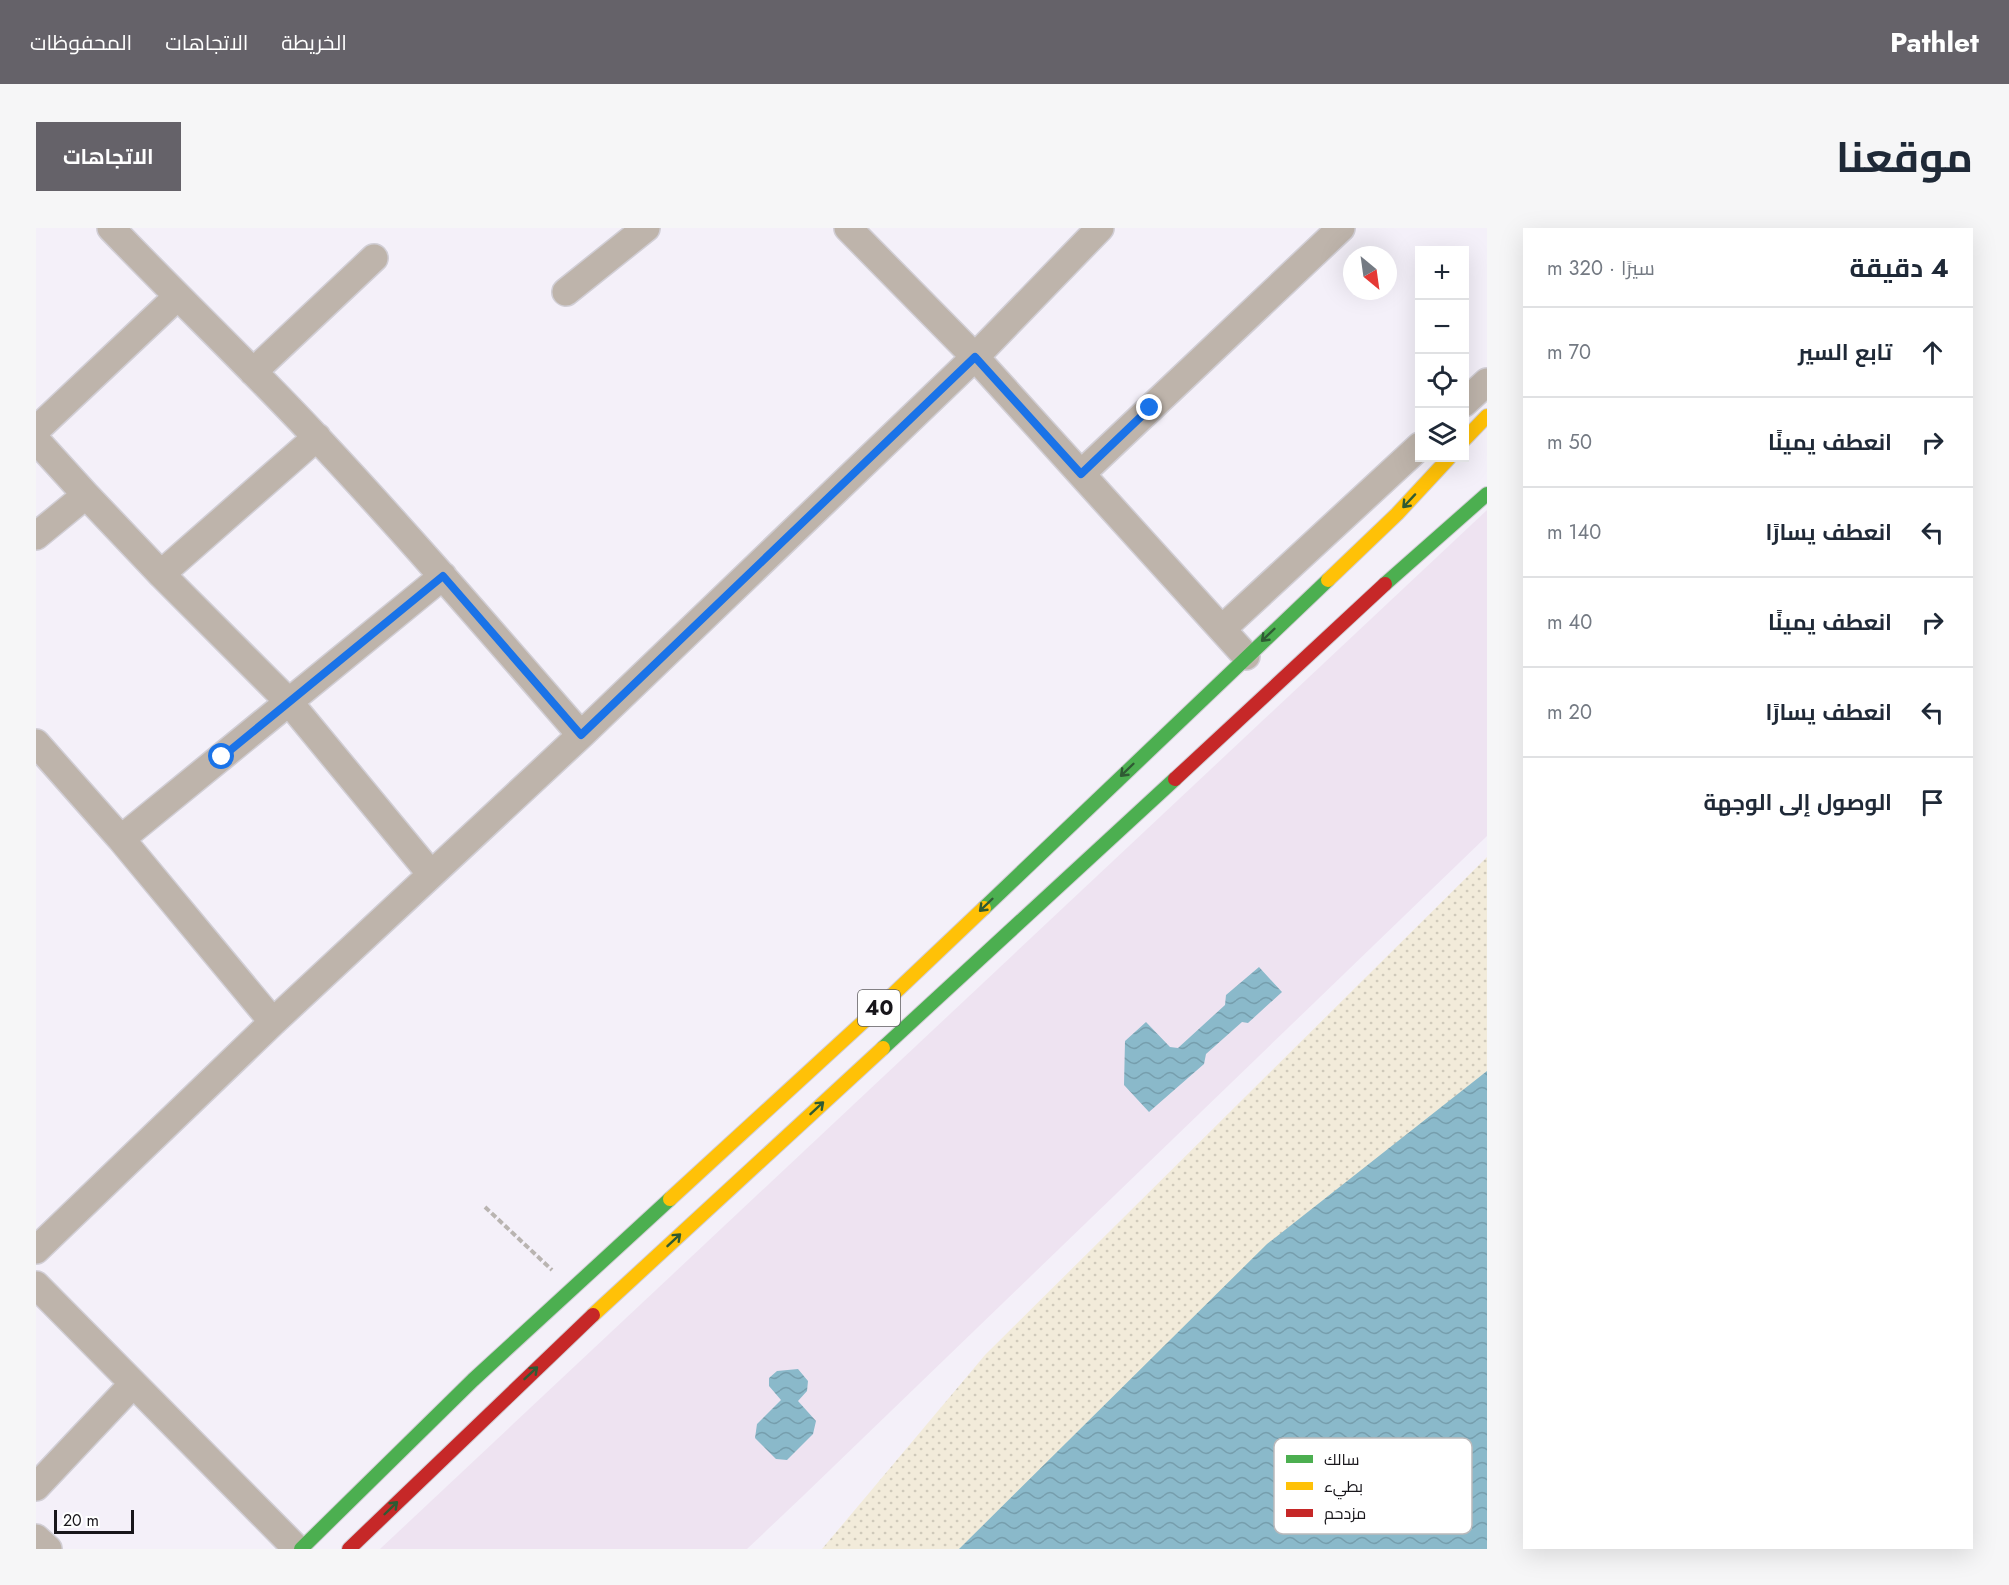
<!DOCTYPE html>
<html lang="ar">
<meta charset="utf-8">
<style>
:root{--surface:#fff;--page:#f6f6f7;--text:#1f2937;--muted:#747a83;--line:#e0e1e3;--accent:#656269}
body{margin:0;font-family:Jost,Cairo,sans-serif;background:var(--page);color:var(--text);direction:rtl}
.controls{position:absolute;right:18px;top:18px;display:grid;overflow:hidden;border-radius:0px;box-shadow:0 6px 24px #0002}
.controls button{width:54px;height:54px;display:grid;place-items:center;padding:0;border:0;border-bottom:2px solid var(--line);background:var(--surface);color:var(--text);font:30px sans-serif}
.compass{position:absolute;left:1307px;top:18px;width:54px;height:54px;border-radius:50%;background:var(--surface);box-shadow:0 6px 24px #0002;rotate:151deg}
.scale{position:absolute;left:18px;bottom:15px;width:80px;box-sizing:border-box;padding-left:6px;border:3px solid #18161b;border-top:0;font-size:16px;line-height:21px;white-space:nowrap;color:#18161b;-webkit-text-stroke:4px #fff;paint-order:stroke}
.stop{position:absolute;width:18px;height:18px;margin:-14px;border:4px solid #1a73e8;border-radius:50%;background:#fff}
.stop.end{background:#1a73e8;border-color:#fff;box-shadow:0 2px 6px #0008}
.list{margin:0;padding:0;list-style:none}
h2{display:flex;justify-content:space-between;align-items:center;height:78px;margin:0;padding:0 24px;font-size:26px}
h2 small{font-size:20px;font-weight:400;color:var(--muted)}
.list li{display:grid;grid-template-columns:39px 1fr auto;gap:18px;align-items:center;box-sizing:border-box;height:90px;padding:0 24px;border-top:2px solid var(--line)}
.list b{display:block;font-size:22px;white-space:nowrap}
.list em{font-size:20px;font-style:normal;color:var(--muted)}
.icon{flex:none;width:33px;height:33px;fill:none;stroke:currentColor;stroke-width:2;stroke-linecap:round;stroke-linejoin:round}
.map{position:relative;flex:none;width:1451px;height:1321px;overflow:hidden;direction:ltr;border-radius:0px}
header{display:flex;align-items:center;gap:36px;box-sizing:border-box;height:84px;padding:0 30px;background:var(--accent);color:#fff}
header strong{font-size:28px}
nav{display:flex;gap:33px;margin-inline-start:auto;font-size:21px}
.intro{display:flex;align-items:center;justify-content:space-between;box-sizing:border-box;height:144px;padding:0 36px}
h1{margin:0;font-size:42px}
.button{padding:15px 27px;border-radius:0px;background:var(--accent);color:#fff;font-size:21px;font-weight:700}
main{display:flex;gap:36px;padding:0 36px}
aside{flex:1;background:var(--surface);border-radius:0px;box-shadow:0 6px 24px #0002}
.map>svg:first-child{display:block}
.commercial{fill:#eee3f1}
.sand{fill:url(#sand-dots)}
.water{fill:url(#water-waves)}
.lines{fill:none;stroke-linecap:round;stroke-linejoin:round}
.street-casing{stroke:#d1ced5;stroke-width:30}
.fast-casing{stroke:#d1ced5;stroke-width:16}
.slow-casing{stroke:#d1ced5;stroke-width:16}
.jam-casing{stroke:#d1ced5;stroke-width:16}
.path{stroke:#b9b4b1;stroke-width:4;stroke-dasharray:6 3;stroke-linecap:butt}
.street{stroke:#beb4ab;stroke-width:27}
.fast{stroke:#4caf50;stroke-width:14}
.slow{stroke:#ffc107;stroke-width:14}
.jam{stroke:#c62828;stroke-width:14}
.oneway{stroke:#2f5b33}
.route{stroke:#1a73e8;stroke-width:8}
.labels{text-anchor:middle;stroke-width:5;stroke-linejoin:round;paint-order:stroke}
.shield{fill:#fff;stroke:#5d5c5f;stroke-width:1.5}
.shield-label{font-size:21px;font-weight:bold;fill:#18161b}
.key{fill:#fff;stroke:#bab9bb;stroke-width:1.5}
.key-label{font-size:16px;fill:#18161b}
</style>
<header>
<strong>Pathlet</strong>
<nav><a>الخريطة</a><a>الاتجاهات</a><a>المحفوظات</a></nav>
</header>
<div class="intro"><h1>موقعنا</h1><a class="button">الاتجاهات</a></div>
<main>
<aside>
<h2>4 دقيقة<small>سيرًا · 320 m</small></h2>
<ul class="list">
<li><svg class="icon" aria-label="ahead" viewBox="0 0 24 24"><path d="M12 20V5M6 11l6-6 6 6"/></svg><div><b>تابع السير</b></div><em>70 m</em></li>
<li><svg class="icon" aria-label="right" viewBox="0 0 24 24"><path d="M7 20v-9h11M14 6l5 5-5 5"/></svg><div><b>انعطف يمينًا</b></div><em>50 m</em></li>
<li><svg class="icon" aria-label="left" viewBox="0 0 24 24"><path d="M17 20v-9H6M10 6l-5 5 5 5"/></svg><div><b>انعطف يسارًا</b></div><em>140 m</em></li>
<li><svg class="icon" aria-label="right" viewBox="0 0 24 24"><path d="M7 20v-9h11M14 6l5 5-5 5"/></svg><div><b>انعطف يمينًا</b></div><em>40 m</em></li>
<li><svg class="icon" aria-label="left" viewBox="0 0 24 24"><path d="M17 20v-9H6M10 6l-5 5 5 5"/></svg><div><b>انعطف يسارًا</b></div><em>20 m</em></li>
<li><svg class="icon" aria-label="arrive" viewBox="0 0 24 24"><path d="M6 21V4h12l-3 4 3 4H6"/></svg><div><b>الوصول إلى الوجهة</b></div></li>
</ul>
</aside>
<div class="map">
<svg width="1451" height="1321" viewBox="0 0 1451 1321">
<defs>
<pattern id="sand-dots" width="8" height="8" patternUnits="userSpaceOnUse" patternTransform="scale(1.5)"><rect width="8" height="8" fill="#f2ebda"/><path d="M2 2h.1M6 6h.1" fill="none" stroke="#cfc9ba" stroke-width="1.8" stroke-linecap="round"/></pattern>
<pattern id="water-waves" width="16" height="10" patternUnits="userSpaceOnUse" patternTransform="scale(1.5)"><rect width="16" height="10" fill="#8ab9ca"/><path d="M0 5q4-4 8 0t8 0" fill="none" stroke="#769ead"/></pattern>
</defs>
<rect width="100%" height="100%" fill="#f4f0f9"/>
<!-- commercial -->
<path class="commercial" d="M1451,282V608L768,1267L711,1321H344Z"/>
<!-- sand -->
<path class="sand" d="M1451,629V931L1018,1321H786L949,1127Z"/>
<!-- water -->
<path class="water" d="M1223,739L1246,764L1212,795L1206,794L1170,826L1168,836L1113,884L1088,857L1089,813L1110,794L1134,819L1142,820L1189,777L1190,767Z
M1451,843V1321H923L1231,1016Z
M762,1141L772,1153L771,1163L762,1173L780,1193L777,1206L751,1232L740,1231L719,1210L721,1196L745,1172L733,1158V1150L741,1143Z"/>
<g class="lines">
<!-- street casing -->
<g class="street-casing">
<path id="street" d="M75,0C143,71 215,139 282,211C372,307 458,407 545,507
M812,0L939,129L1210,428
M530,64L610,0
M217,144L338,30
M1428,175L1451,154
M0,202L141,69
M0,212L50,267L0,308
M1045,246L1305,0
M50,267L125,346L253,474L395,646
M125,346L281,209
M1186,401L1384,218
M0,515L85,611L237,794
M85,611L407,348
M0,1022L237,794L545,507L939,129L1064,0
M0,1057L261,1321
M0,1259L97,1156
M0,1310L12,1321"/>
</g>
<!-- fast casing -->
<g class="fast-casing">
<path id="fast" d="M1349,356L1451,266
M948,680L1292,352
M847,820L1139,551
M265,1321L437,1152L634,971"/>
</g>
<!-- slow casing -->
<g class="slow-casing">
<path id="slow" d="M1428,212L1451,188
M1292,352L1361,286L1413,230
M634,971L850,773L948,680
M557,1087L847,820"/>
</g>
<!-- jam casing -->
<g class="jam-casing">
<path id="jam" d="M1139,551L1349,356
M313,1321L557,1087"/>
</g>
<!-- path -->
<path class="path" d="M449,979L516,1042"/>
<!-- street -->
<use href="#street" class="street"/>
<!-- fast -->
<use href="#fast" class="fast"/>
<!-- slow -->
<use href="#slow" class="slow"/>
<!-- jam -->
<use href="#jam" class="jam"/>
</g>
<!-- one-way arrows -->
<defs><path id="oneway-shaft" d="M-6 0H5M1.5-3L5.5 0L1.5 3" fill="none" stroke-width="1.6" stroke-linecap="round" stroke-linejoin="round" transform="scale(1.5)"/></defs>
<g class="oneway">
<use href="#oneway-shaft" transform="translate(1373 273) rotate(133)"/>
<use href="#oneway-shaft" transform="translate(1232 407) rotate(136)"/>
<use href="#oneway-shaft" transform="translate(1091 542) rotate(136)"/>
<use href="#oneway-shaft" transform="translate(950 677) rotate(136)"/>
<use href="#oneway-shaft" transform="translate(781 880) rotate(-43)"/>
<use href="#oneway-shaft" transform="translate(638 1012) rotate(-43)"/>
<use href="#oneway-shaft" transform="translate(495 1145) rotate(-43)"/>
<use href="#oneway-shaft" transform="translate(355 1280) rotate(-44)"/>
</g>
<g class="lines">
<!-- route -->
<path class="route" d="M186,529L407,348L545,507L939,129L1045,246L1114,180"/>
</g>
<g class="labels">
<!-- shield labels -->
<rect class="shield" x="822" y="762" width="42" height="36" rx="4.5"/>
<g class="shield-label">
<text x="843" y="787">40</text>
</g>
</g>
<!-- legend -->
<rect x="1238" y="1210" width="198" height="96" rx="9" class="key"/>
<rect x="1250" y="1227" width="27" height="8" fill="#4caf50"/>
<rect x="1250" y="1254" width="27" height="8" fill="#ffc107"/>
<rect x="1250" y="1281" width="27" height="8" fill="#c62828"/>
<g class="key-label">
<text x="1288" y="1237">سالك</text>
<text x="1288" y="1264">بطيء</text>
<text x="1288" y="1291">مزدحم</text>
</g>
</svg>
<div class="controls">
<button>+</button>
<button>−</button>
<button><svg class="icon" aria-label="locate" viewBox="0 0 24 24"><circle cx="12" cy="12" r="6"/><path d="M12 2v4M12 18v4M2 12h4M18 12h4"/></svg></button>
<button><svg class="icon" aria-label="layers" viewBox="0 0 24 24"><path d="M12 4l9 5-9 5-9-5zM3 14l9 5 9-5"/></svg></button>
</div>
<svg class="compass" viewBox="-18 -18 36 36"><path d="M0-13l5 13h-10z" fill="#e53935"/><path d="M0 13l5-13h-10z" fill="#747a83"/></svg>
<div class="scale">20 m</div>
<div class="stop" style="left:186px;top:529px"></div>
<div class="stop end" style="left:1114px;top:180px"></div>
</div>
</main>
